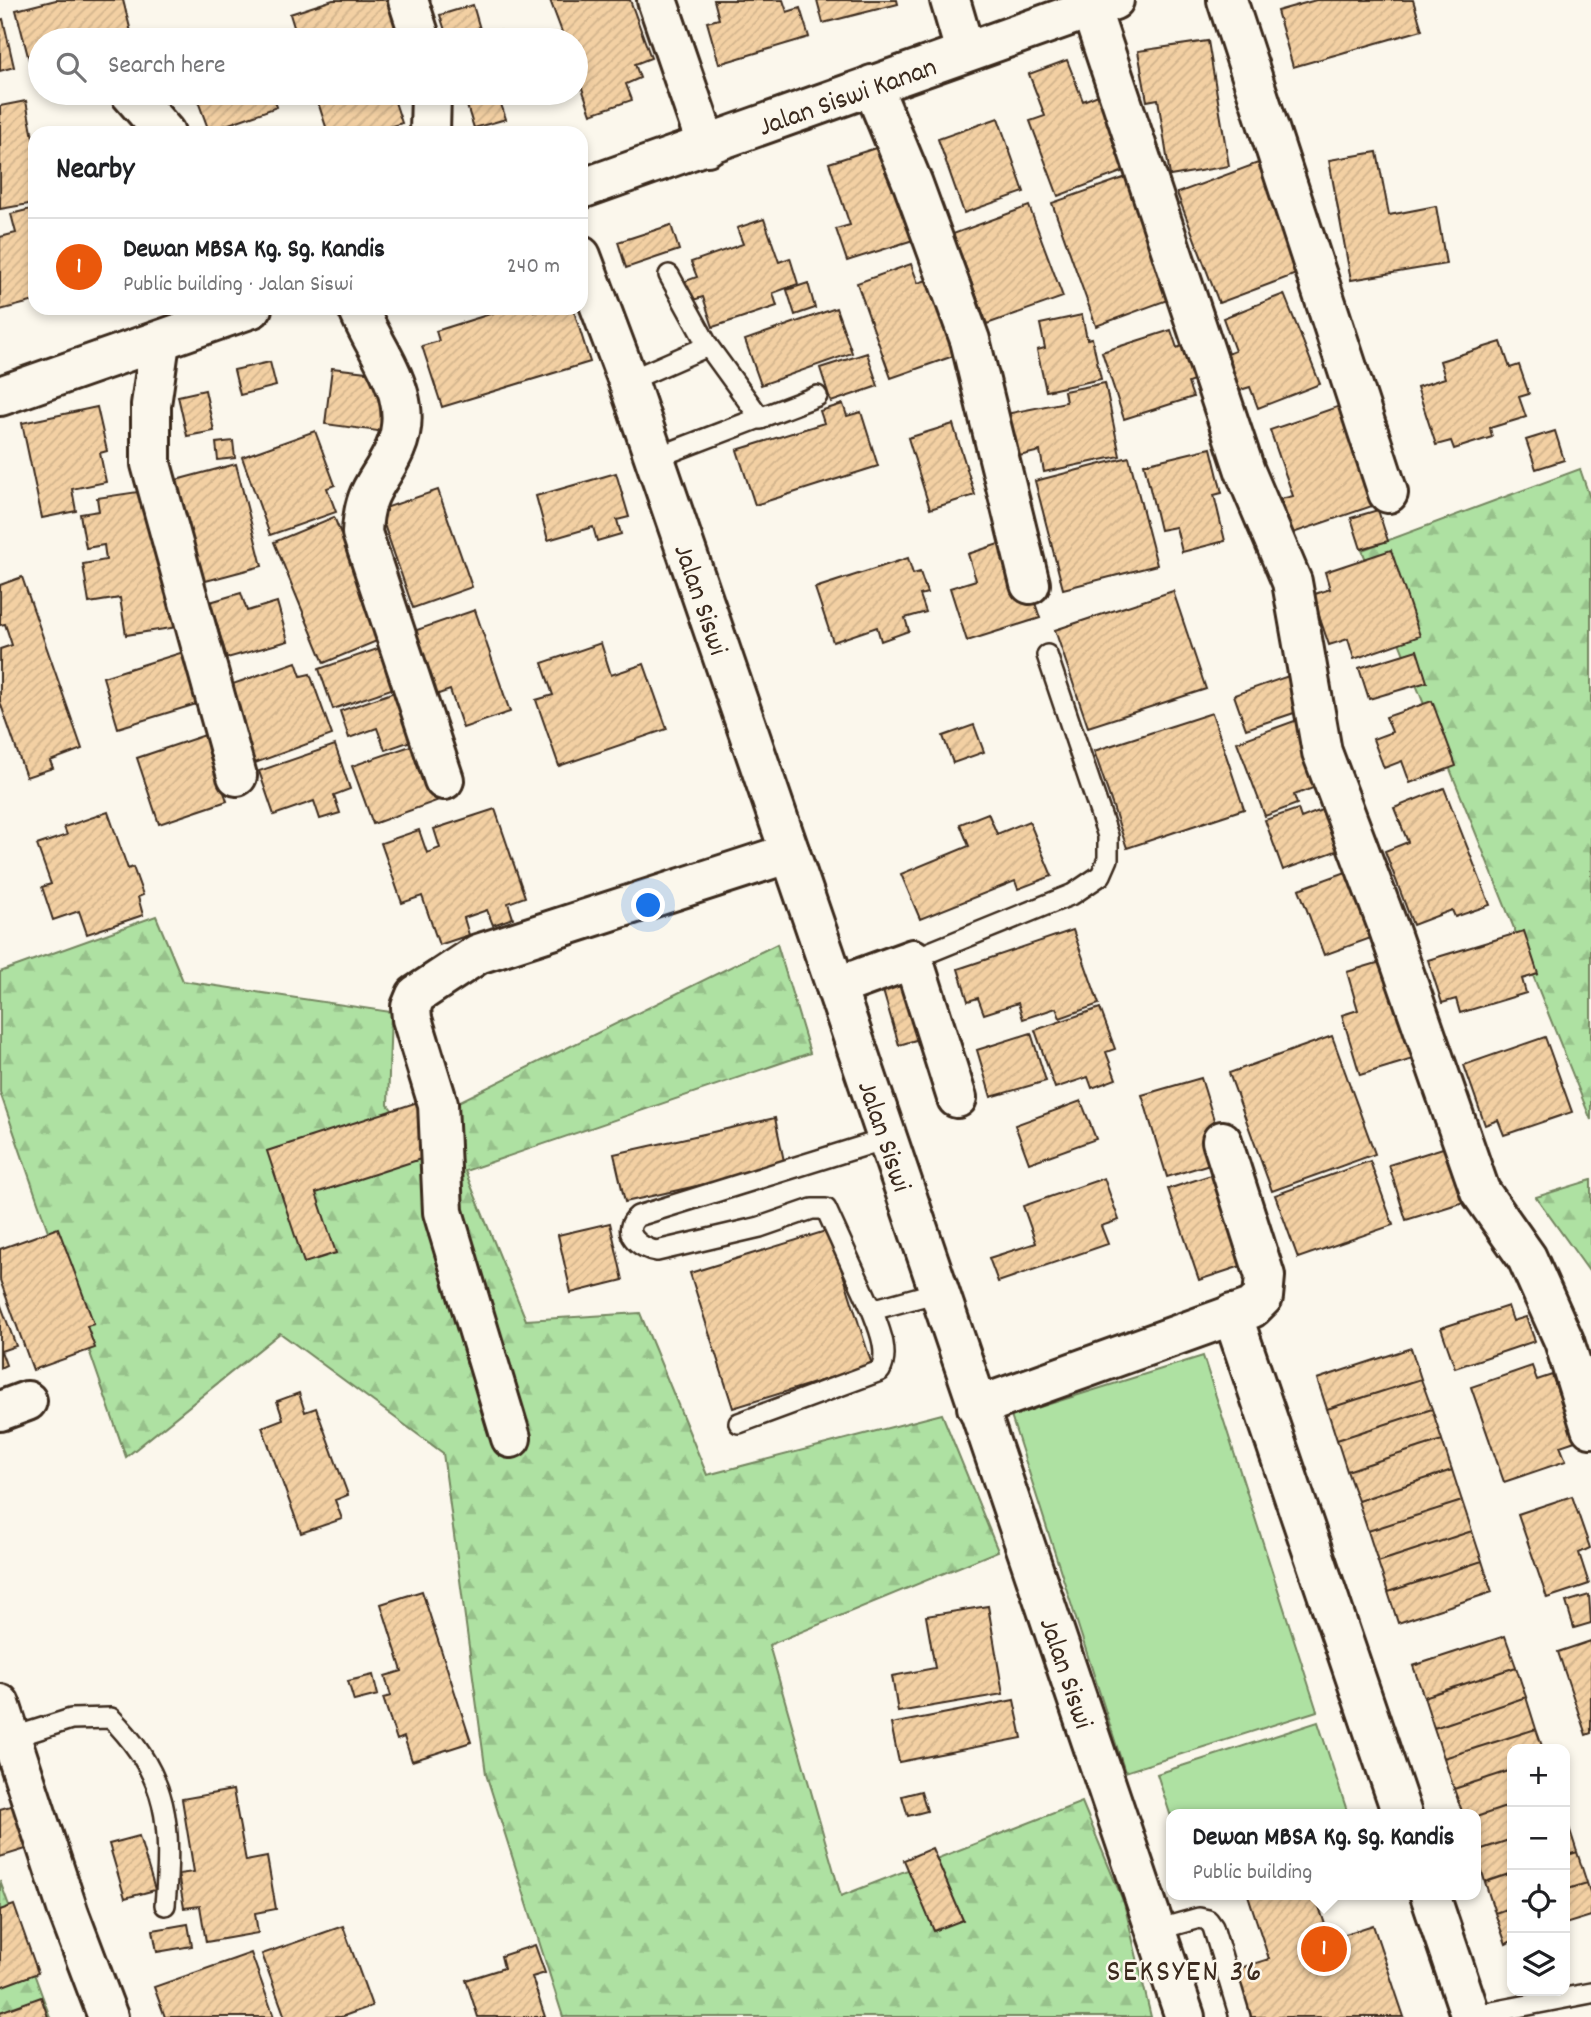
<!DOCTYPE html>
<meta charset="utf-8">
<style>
:root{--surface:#fff;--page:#f2f2f2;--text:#202124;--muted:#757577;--line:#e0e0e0;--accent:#ea580c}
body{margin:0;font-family:Dekko,sans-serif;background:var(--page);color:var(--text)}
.controls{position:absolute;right:21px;bottom:21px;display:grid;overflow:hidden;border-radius:14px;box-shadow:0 4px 10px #0003}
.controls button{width:63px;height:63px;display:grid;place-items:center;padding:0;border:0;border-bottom:2px solid var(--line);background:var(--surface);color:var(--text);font:35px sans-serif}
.you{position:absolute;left:649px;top:906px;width:24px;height:24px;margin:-18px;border:5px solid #fff;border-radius:50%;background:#1a73e8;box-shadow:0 0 0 10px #1a73e833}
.badge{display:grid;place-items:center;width:46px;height:46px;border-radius:50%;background:var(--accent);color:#fff;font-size:23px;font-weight:700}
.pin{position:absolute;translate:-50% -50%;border:4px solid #fff;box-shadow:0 2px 7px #0006}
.popup{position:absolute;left:1166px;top:1809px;width:315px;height:91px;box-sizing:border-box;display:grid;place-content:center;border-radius:14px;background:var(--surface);filter:drop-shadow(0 2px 5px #0005);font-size:23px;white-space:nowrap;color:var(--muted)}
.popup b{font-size:26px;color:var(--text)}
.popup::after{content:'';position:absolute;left:50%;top:100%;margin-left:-14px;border:14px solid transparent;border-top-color:var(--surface)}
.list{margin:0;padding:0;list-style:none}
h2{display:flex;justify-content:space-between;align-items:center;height:91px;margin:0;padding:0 28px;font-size:30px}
h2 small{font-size:23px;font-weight:400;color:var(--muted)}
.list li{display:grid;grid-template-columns:46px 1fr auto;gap:21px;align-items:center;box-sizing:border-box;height:98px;padding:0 28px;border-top:2px solid var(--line)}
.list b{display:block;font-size:26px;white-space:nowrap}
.list p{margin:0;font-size:23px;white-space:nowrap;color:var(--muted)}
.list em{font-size:23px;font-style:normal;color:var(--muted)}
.icon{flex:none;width:38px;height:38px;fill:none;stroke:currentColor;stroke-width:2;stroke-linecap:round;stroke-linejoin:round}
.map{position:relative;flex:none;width:1591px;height:2017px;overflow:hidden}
.search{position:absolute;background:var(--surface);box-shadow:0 4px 10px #0003;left:28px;top:28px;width:560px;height:77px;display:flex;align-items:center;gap:18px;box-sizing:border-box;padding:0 24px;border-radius:38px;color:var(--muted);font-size:26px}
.panel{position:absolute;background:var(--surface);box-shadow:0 4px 10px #0003;left:28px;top:126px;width:560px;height:189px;border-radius:21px}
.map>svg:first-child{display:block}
.green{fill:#aee1a2;stroke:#748660;stroke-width:2}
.forest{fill:url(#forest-firs);stroke:#748660;stroke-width:2}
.building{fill:url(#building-hatch);stroke:#3b2a1e;stroke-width:2}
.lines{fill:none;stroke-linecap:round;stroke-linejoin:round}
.lane-casing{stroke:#3b2a1e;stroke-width:24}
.street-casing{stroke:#3b2a1e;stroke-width:44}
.secondary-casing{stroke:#3b2a1e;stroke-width:44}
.lane{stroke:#fbf7ec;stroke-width:19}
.street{stroke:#fbf7ec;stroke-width:38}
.secondary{stroke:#fbf7ec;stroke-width:38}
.labels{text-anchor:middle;stroke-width:5;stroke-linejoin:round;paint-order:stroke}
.street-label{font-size:28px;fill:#3b2a1e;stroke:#fbf7ec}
.quarter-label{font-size:32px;letter-spacing:2px;fill:#3b2a1e;stroke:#fbf7ec}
</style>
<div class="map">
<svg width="1591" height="2017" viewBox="0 0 1591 2017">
<defs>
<pattern id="forest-firs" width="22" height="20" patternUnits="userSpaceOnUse" patternTransform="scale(1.75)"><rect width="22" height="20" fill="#aee1a2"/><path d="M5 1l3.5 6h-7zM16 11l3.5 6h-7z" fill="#97c18b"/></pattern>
<pattern id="building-hatch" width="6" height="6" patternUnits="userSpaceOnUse" patternTransform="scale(1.75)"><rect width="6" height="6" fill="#f3d0a3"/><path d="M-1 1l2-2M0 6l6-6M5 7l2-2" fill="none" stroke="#d1b38c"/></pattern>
</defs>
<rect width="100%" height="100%" fill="#fbf7ec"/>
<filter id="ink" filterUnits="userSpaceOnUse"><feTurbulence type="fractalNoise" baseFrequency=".0143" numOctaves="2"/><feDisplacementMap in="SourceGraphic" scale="14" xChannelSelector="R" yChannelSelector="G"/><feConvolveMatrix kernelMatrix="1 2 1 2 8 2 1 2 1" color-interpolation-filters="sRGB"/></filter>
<g filter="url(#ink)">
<!-- green -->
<path class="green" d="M1203,1356L1317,1711L1125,1772L1011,1416Z
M1318,1722L1348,1814H1172V1820L1157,1774Z"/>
<!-- forest -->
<path class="forest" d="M1580,469L1591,501V1120L1362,550Z
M156,916L183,981L391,1012L388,1105L411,1133L452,1105L777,944L810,1053L465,1171L526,1320L640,1313L707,1475L942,1414L998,1551L769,1645L841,1896L1082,1802L1124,1903L1151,2017H563L486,1774L443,1453L280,1333L126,1457L0,1092V972Z
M1591,1180V1274L1536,1197Z
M0,1881L50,2017H0Z"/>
<!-- building -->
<path class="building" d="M56,0H123L133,40H40V57L29,60L16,10Z
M333,0H391L403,40H298L290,14Z
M550,0H630L651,58L635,64L640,78L626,84L632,100L591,114L576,71V40H565Z
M714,0H783L787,12L800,8L809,37L719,64L707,22L719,19Z
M817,0H897L898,4L823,23Z
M1316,0H1413L1422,30L1293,67L1277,11Z
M473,5L482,36L500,31L503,40H448L440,15Z
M3,19L14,67L0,71V20Z
M1208,41L1229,166L1170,176L1158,99L1147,101L1138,51Z
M1067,60L1083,101L1111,90L1140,165L1058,196L1030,121L1045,116L1029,74Z
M195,93H272L277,107L209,131Z
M315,93H392L402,123L369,133H328Z
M463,93H534L535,94L501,104L506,119L474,128Z
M26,101L35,148V203L0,209V106Z
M998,118L1024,192L964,213L938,139Z
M882,146L913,240L847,261L836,229L850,225L829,163Z
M1377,152L1389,215L1436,206L1446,264L1351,280L1329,160Z
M1258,163L1299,273L1219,303L1177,193Z
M1129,176L1173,298L1096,326L1052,203Z
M1029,206L1063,297L987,324L953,234Z
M35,208V301L0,310V237L16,233L11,214Z
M764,219L779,262L790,258L798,284L773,293L777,306L713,327L703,297L690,301L683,282L697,277L691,262L743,244L737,228Z
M671,225L679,250L626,268L618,242Z
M911,264L918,283L939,276L959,354L891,378L857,283Z
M808,283L815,308L795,315L787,290Z
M1284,294L1320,384L1258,408L1250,387L1237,391L1222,356L1235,351L1223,318Z
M509,308H533L534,312L546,308H573L590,362L442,407L422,346L439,341L436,331Z
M836,308L852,353L761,385L745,340Z
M1082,315L1087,339L1092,338L1101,379L1046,391L1037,350L1045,348L1040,324Z
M1171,330L1177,348L1187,344L1199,379L1188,383L1193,397L1124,419L1102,352Z
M1501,342L1510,368L1519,365L1529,394L1519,397L1526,417L1490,428L1492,437L1454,449L1451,441L1436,445L1417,387L1445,378L1440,361Z
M867,353L878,386L831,402L820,368Z
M270,362L276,386L240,395L234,370Z
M332,368L392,375L385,432L325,424Z
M1105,383L1120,456L1044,472L1040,451L1015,457L1006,414L1066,402L1064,391Z
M205,390L214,431L187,436L178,396Z
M843,404L847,416L861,412L878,466L755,505L737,450L824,423L820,411Z
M1343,405L1378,504L1293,533L1281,499L1293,496L1270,430Z
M97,407L107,451L100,453L106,482L72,489L76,511L42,518L22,423Z
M953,424L975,495L930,509L908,438Z
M315,431L335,485L327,488L336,512L270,535L242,457Z
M1555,431L1564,460L1536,469L1526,440Z
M233,441L235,458L218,460L216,443Z
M1211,448L1222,493L1214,495L1225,541L1182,552L1176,527L1160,530L1144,464Z
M1129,457L1157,565L1063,589L1035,481Z
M236,464L262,566L202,582L176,480Z
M616,473L629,517L617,520L621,534L597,541L593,527L548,540L536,496Z
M151,490L184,626L126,635L120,598L89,603L83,564L106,560L104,545L86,548L80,514L99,511L97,498Z
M438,490L472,587L413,608L379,510Z
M1378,510L1388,541L1361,549L1351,518Z
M334,517L384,638L324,663L274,542Z
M1014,539L1040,618L967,641L950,588L976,580L968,554Z
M1391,550L1420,636L1354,659L1348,639L1329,645L1312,595L1330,589L1325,572Z
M908,558L913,574L920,572L927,593L920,595L926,612L905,618L909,631L881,641L877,627L833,642L815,588Z
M22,577L82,749L50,761L53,768L26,777L0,702V649L12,645L5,624L0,625V585Z
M1173,591L1206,689L1088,727L1055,630Z
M241,593L247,611L277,602L288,641L227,658L210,602Z
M475,610L510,712L463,728L450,690L430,697L408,633Z
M601,643L611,675L644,664L667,729L559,766L536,700L553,695L542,663Z
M389,645L403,685L333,709L319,669Z
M190,650L206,701L118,728L103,677Z
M1417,650L1427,682L1369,699L1359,668Z
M296,662L301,676L310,674L332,735L255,763L227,686Z
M1300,672L1312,707L1246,729L1234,695Z
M403,689L420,738L385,750L377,728L349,738L340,711Z
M1432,701L1456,766L1410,783L1402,761L1384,768L1373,739L1392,732L1386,717Z
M1212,713L1244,809L1127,848L1094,751Z
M1300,719L1324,784L1294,795L1297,804L1265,816L1237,742Z
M974,725L984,752L953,763L943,736Z
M205,735L227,801L159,824L137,758Z
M422,742L442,799L373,824L352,766Z
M335,745L350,789L334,795L340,813L320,819L314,801L274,815L259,771Z
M1444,788L1490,905L1455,917L1452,910L1413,925L1385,851L1408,842L1394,808Z
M495,809L525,897L508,903L513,918L493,925L487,910L464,918L469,935L439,945L422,896L402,903L381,843L419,830L427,853L440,848L434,829Z
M1298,809L1301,818L1324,809L1339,850L1283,870L1265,820Z
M108,812L128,869L133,867L143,895L138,897L143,915L87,934L79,911L53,920L42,887L51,884L37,845L67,835L64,827Z
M988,813L997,834L1029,821L1052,876L1018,889L1015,881L920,919L901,874L969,846L960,824Z
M1357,868L1382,934L1324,955L1299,889Z
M1073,930L1099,1004L1060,1018L1056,1008L1023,1019L1018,1003L984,1014L978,998L968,1001L958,969Z
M1524,931L1538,974L1522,979L1526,993L1460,1013L1456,999L1442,1003L1428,960Z
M1394,958L1423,1056L1360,1075L1342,1015L1358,1010L1347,972Z
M908,976L926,1037L899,1045L881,984Z
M1100,1008L1115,1049L1106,1052L1116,1079L1092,1088L1088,1077L1055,1088L1035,1030Z
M1031,1033L1046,1081L991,1097L977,1050Z
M1332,1036L1375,1154L1272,1191L1229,1073Z
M1545,1037L1572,1112L1504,1135L1498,1120L1485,1125L1464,1065Z
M1201,1078L1226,1159L1167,1177L1142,1095Z
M424,1100L430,1156L316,1193L336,1253L304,1263L267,1151Z
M1081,1101L1096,1139L1029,1163L1015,1125Z
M775,1118L785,1166L625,1202L614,1154Z
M1462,1142L1480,1197L1406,1220L1389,1165Z
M1370,1161L1393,1225L1298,1258L1275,1195Z
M1214,1174L1244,1265L1199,1280L1168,1189Z
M1104,1178L1119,1220L1101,1226L1108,1244L998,1282L989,1258L1036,1243L1023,1206Z
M610,1223L623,1280L571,1293L558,1235Z
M58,1228L94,1324L87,1326L95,1348L33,1370L0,1280V1249Z
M829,1230L872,1365L733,1408L690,1273Z
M0,1303L16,1346L1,1351L6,1365L0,1368Z
M1508,1306L1513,1321L1526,1317L1535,1341L1455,1368L1441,1328Z
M1411,1348L1421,1379L1327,1409L1317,1379Z
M1532,1366L1537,1380L1552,1375L1575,1441L1560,1446L1566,1461L1504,1482L1471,1387Z
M1421,1379L1432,1409L1337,1440L1327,1409Z
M299,1393L305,1412L316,1408L348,1495L335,1500L342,1519L301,1533L262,1427L283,1419L277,1401Z
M1432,1409L1442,1440L1347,1471L1337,1440Z
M1442,1440L1452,1470L1358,1501L1347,1471Z
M1452,1470L1462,1501L1368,1531L1358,1501Z
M1572,1496L1590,1548L1579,1553L1589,1584L1547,1598L1518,1514Z
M1462,1501L1472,1531L1378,1562L1368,1531Z
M1472,1531L1482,1561L1388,1592L1378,1562Z
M1482,1561L1492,1592L1398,1623L1388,1592Z
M422,1591L471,1742L412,1761L404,1737L397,1740L383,1698L391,1696L385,1676L402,1671L381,1604Z
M1589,1595L1591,1623L1574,1628L1566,1602Z
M988,1606L1003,1694L898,1712L892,1676L935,1668L926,1616Z
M1505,1636L1516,1667L1424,1697L1413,1666Z
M1591,1641V1733L1586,1735L1558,1652Z
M1516,1667L1526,1697L1434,1728L1424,1697Z
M373,1675L378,1695L354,1701L348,1681Z
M1526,1697L1536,1729L1444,1758L1434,1728Z
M1014,1700L1022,1738L899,1762L891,1724Z
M1536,1729L1543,1749H1512V1770L1454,1789L1444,1758Z
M1512,1770V1805L1476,1817L1463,1814L1454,1789Z
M233,1790L246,1861L267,1857L276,1909L255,1913L258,1933L206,1942L200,1906L184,1908L178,1874L194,1872L182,1799Z
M921,1791L927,1811L908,1816L902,1796Z
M28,1801L42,1844L0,1857V1809Z
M1512,1805V1839L1476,1851V1817Z
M1567,1821L1577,1852L1565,1856V1822Z
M139,1836L155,1890L125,1898L109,1844Z
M1512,1839V1873L1485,1882L1476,1851Z
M932,1848L963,1920L934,1931L904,1860Z
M1577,1852L1587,1883L1565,1890V1856Z
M1512,1873V1907L1495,1913L1485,1882Z
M1587,1883L1591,1895V1916L1565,1924V1890Z
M1248,1895H1315L1330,1939L1373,1925L1404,2017H1246L1231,1971L1269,1959Z
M14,1905L38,1973L0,1987V1910Z
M1512,1907V1941L1506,1944L1495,1913Z
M188,1924L192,1946L157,1952L153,1930Z
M343,1926L372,2006L341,2017H285L262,1954Z
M535,1945L545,1973L532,1977L545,2017H478L466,1980L504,1968L501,1956Z
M251,1953L274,2017H165L154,1987Z
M41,1997L48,2017H0V2012Z"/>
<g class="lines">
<!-- lane casing -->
<g class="lane-casing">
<path id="lane" d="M708,346L761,419
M628,381L708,346L669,275
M655,458L817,396
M913,959L1073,894L1101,875L1108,859V836L1047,655
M872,1310L826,1209H812L760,1227L657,1251C640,1249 619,1232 638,1216L886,1139
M739,1423L880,1371C890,1353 879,1328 872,1310L938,1292
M11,1738L71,1719L111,1718C169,1776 172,1826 165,1905
M1156,1930L1199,1918L1208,1920L1213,1927L1240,2017
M1471,2016L1591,1993"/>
</g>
<!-- street casing -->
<g class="street-casing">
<g id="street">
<path d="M408,0L421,40"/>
<path d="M657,0L707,146"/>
<path d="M950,0L965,51"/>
<path d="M1227,0L1388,493"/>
<path d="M1090,7L1245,471L1292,582L1322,752L1387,924L1480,1191L1527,1258L1564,1341L1591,1428"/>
<path d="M872,85L913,184L970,340L1030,584"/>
<path d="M130,93L165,133"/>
<path d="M430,133L431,93"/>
<path id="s1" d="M581,256L628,381L836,987L1185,2017"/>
<path d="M358,308C376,354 418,396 395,449C379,485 364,487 362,533L444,780"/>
<path d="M160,342L151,405V464L237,776"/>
<path d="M836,987L913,959L957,1098"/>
<path d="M1232,1314L1402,1814"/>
<path d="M977,1407L1252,1308L1263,1297L1265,1276L1222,1141"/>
<path d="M0,1411L27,1401"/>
<path d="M511,1438L443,1212L438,1104L412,1019L411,1007L416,995L478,954L790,853"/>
<path d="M0,1704L69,1914L108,2017"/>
<path d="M1430,1895L1471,2017"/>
</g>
</g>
<!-- secondary casing -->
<g class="secondary-casing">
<g id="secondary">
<path id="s2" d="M581,189L1114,0"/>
<path d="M0,396L252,308"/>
</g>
</g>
<!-- lane -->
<use href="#lane" class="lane"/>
<!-- street -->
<use href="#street" class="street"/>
<!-- secondary -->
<use href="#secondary" class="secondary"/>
</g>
</g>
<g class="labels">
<!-- street labels -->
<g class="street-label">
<text dy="10" stroke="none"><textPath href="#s2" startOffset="282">Jalan Siswi Kanan</textPath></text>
<text dy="10" stroke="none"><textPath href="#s1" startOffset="364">Jalan Siswi</textPath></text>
<text dy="10" stroke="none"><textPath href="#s1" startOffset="931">Jalan Siswi</textPath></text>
<text dy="10" stroke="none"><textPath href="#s1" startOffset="1498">Jalan Siswi</textPath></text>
</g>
<!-- quarter labels -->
<g class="quarter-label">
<text x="1185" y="1980">SEKSYEN 36</text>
</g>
</g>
</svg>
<div class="controls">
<button>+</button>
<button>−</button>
<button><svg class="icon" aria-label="locate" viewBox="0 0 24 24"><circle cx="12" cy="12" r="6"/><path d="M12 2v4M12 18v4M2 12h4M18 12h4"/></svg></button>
<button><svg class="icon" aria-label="layers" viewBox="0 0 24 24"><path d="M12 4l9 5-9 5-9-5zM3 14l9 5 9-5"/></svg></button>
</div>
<div class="you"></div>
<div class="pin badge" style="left:1324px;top:1949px">1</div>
<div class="popup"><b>Dewan MBSA Kg. Sg. Kandis</b>Public building</div>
<div class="search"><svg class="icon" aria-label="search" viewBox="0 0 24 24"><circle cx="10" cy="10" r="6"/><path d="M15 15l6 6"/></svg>Search here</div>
<section class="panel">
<h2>Nearby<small></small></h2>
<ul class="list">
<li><span class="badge">1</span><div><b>Dewan MBSA Kg. Sg. Kandis</b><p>Public building · Jalan Siswi</p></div><em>240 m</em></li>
</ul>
</section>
</div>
